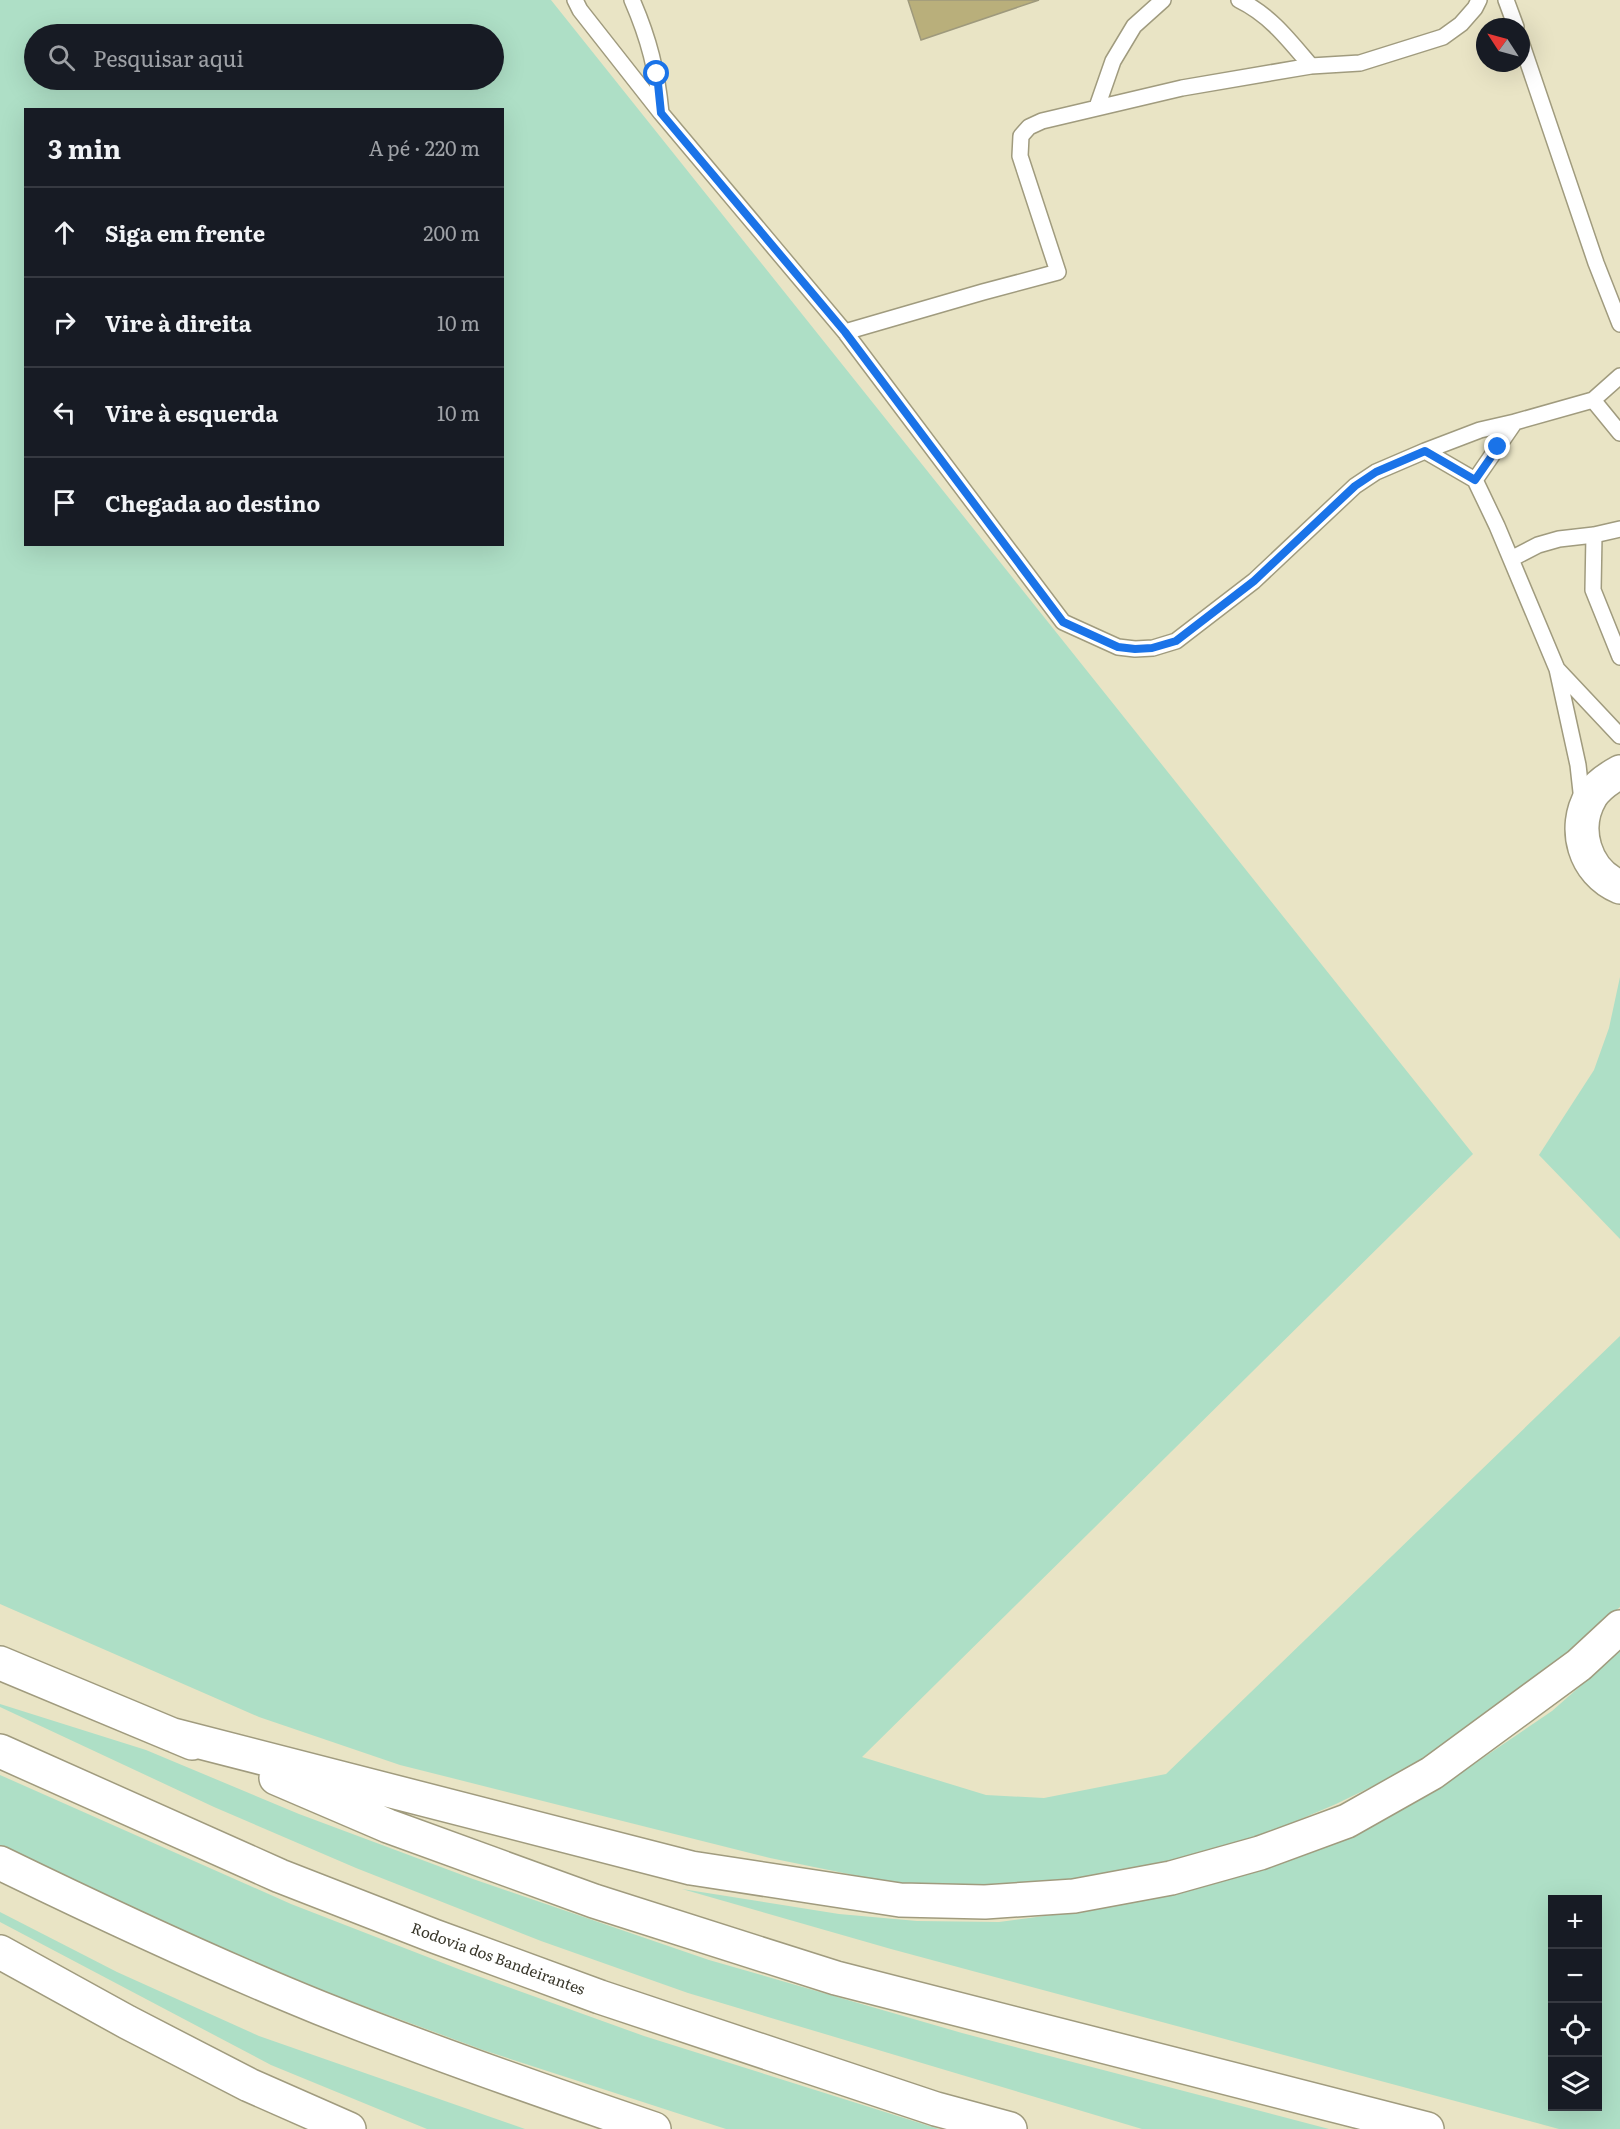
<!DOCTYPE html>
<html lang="pt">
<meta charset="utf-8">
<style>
:root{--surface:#171b24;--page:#20242c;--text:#f1f3f6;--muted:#9ea1a6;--line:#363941}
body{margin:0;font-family:Literata,serif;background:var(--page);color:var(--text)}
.controls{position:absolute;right:18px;bottom:18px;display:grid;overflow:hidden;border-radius:0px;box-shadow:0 6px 24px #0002}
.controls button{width:54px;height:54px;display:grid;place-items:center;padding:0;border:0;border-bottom:2px solid var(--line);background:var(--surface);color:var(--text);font:30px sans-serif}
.compass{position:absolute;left:1476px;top:18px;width:54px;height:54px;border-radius:50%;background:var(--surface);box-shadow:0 6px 24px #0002;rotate:306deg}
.stop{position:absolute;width:18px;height:18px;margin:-14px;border:4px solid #1a73e8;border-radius:50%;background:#fff}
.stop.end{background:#1a73e8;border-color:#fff;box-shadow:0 2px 6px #0008}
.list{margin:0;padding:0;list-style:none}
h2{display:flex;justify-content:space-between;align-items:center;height:78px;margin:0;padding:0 24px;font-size:26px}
h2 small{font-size:20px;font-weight:400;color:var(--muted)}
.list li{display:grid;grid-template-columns:39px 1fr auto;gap:18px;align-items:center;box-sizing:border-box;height:90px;padding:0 24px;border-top:2px solid var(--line)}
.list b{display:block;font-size:22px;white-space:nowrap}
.list em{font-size:20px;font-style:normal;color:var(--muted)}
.icon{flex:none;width:33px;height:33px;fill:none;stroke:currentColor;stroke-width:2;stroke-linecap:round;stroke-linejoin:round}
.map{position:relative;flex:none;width:1620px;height:2129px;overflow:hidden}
.search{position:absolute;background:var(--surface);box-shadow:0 6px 24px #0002;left:24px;top:24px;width:480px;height:66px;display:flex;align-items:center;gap:15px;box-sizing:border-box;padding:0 21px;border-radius:33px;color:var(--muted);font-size:22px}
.panel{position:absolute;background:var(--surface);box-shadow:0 6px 24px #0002;left:24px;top:108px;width:480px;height:438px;border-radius:0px}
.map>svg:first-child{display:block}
.green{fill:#aedfc6;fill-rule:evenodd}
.building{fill:#b9af7b;stroke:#9e997c;stroke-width:1.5}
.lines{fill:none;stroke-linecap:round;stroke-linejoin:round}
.service-casing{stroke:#a09b7e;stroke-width:18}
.tertiary-casing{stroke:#a09b7e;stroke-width:36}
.motorway-casing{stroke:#a09b7e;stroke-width:36}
.service{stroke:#fff;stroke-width:15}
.tertiary{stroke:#fff;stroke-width:33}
.motorway{stroke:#fff;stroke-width:33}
.route{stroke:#1a73e8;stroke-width:8}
.labels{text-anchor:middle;stroke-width:4.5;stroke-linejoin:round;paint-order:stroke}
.street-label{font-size:15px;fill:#38362a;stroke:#fff}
</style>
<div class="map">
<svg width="1620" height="2129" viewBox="0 0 1620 2129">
<rect width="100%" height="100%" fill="#e9e4c5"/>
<!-- green -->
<path class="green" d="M0,0H551L1473,1154L862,1757L986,1795L1044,1798L1166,1774L1620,1336V1607L1563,1658L1492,1714L1404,1771L1336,1804L1254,1839L1162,1864L1083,1881L999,1889L917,1888L770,1858L400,1765L259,1717L0,1604ZM34,34H494V80H34ZM26,110H502V544H26Z
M1620,977V1239L1539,1155L1594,1070L1609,1028Z
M1620,1651V2129H1559L891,1949L682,1889L839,1914L917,1921L999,1922L1089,1910L1182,1893L1275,1866L1367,1828L1468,1768L1552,1711ZM1552,1900H1598V2106H1552Z
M0,1704L146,1750L299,1814L473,1879L709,1960L962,2033L1329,2129H1142L688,1993L541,1941L356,1868L214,1807L0,1707Z
M0,1775L291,1904L461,1970L644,2036L939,2129H726L483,2050L288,1978L105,1899L0,1847Z
M0,1912L117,1972L259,2036L525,2129H427L271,2065L0,1922Z"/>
<!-- building -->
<path class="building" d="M908,0H1039L921,40Z"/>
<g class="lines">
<!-- service casing -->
<g class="service-casing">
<path id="service" d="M575,0L580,10L661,113L845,332L1063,622L1118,647L1135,649L1153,648L1176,641L1254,581L1355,486L1376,472L1425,451L1475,480L1497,526L1557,669L1578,765L1582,801
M632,0C649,39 657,71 661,113
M1239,0C1270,15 1289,40 1311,66
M1506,0L1516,27
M1521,42L1596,263L1620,324
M1097,107L1113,61L1134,26L1163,0
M845,332L983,292L1058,272L1020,156L1021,136L1029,127L1042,121L1182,88L1311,66L1360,63L1443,37L1461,24L1475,8L1479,0
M1593,400L1620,433
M1425,451L1480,430L1515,422
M1475,480L1515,422L1593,400L1620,376
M1594,535L1593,590L1620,657
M1511,559L1538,545L1559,539L1594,535L1620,529
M1557,669L1620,736"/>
</g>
<!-- tertiary casing -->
<g class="tertiary-casing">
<path id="tertiary" d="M1620,772C1609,778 1598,785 1591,796C1572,828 1584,872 1620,887"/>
</g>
<!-- motorway casing -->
<g class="motorway-casing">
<path id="motorway" d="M0,1663L192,1743
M173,1735L691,1868L900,1900L985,1902L1074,1896L1171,1878L1260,1853L1347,1821L1432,1773L1579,1665L1620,1627
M0,1751L280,1876L434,1936L600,1997L936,2109L1010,2129
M276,1778L388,1826L594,1901L836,1978L1427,2129
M0,1863C105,1914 211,1964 320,2008C430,2052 542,2091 654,2129
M0,1952L127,2022L249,2085L349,2129"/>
</g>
<!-- service -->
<use href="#service" class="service"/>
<!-- tertiary -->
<use href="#tertiary" class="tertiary"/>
<!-- motorway -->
<use href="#motorway" class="motorway"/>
</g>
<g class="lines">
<!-- route -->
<path class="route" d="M657,74L661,113L845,332L1063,622L1118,647L1135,649L1152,648L1176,641L1254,581L1355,486L1376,472L1425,451L1475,480L1498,447"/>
</g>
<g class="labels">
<!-- street labels -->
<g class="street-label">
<text transform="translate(498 1959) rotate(20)" y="5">Rodovia dos Bandeirantes</text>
</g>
</g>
</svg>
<div class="controls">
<button>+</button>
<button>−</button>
<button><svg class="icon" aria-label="locate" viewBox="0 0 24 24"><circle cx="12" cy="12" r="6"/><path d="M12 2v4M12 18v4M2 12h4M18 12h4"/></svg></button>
<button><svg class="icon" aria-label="layers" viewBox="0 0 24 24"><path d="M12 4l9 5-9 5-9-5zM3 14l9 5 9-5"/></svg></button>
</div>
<svg class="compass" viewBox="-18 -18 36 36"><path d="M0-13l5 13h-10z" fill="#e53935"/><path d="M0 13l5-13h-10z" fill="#9ea1a6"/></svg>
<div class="stop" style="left:657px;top:74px"></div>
<div class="stop end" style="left:1498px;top:447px"></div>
<div class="search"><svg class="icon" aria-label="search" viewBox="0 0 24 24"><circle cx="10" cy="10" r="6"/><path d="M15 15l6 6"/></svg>Pesquisar aqui</div>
<section class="panel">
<h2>3 min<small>A pé · 220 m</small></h2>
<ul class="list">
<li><svg class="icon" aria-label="ahead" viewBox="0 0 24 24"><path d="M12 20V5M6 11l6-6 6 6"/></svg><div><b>Siga em frente</b></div><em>200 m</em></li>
<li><svg class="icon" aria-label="right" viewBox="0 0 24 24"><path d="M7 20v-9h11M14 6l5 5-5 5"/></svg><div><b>Vire à direita</b></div><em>10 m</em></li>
<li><svg class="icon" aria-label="left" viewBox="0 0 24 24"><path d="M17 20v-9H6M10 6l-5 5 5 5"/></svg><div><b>Vire à esquerda</b></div><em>10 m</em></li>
<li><svg class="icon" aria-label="arrive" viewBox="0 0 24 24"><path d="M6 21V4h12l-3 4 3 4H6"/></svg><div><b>Chegada ao destino</b></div></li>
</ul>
</section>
</div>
